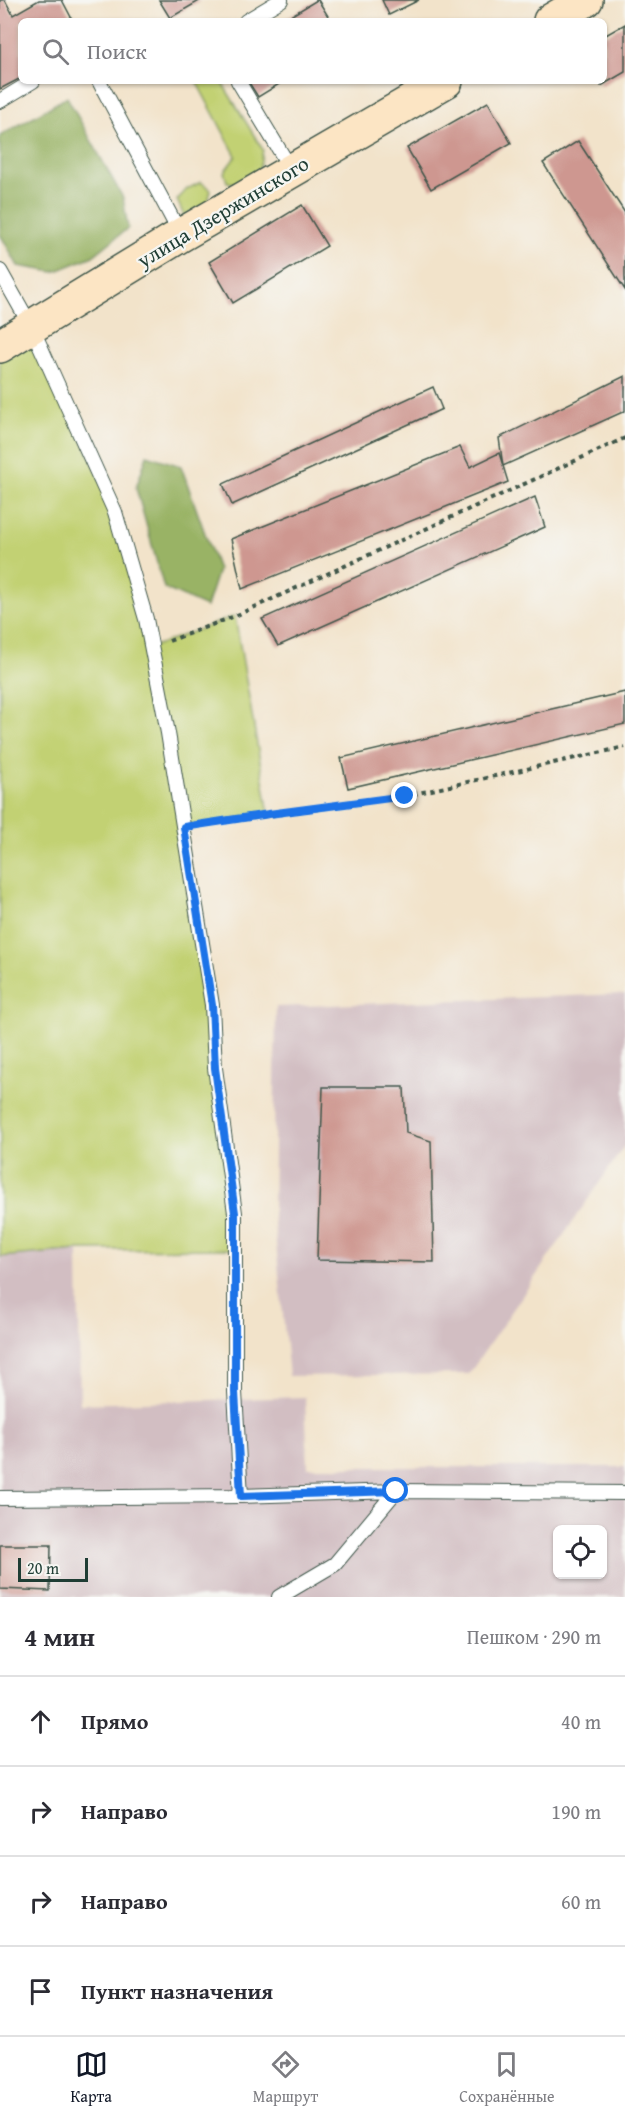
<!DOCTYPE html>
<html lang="ru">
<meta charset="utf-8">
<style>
:root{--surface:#fff;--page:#f7f7f7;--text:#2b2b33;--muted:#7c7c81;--line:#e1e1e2;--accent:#111827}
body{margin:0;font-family:"Gentium Book Plus",serif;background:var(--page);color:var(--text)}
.controls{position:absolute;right:18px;bottom:18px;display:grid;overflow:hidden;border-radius:9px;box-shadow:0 2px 4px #0004}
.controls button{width:54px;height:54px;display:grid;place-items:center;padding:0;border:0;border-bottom:2px solid var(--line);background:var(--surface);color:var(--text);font:30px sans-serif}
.scale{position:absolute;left:18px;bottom:15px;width:70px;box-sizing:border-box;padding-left:6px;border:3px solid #1f3d34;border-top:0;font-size:16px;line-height:21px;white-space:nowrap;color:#1f3d34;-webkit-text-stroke:4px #f6f6f2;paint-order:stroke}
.stop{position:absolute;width:18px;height:18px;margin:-14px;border:4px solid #1a73e8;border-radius:50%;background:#fff}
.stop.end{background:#1a73e8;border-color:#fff;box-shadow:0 2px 6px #0008}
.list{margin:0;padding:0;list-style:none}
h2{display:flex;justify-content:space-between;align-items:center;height:78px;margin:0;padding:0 24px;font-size:26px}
h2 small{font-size:20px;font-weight:400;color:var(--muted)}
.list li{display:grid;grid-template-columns:39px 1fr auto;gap:18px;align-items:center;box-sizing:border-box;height:90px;padding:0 24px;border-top:2px solid var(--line)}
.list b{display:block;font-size:22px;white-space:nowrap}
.list em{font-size:20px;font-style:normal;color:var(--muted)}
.icon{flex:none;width:33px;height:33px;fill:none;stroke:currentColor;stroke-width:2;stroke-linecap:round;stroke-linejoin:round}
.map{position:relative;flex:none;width:625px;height:1597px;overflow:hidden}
.search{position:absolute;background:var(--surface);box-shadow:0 2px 4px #0004;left:18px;right:18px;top:18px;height:66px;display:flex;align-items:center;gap:15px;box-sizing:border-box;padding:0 21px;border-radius:9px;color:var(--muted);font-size:22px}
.sheet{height:438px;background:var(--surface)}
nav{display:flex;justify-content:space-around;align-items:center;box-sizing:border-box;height:84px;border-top:2px solid var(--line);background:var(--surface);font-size:16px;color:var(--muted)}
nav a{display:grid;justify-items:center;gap:3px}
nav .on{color:var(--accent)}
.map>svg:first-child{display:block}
.industrial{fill:#d2bec2;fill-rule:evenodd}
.green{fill:#c2d173;stroke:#708754;stroke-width:1.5}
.forest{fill:#99b365;stroke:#5c784c;stroke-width:1.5}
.building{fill:#ce9790}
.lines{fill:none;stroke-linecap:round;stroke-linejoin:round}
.lane-casing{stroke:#3f564a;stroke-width:16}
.secondary-casing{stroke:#3f564a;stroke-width:36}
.path{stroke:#3f564a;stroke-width:4;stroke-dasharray:4.5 4.5;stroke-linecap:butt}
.lane{stroke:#fff;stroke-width:14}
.secondary{stroke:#fce5c4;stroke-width:33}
.route{stroke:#1a73e8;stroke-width:8}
.labels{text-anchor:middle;stroke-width:4.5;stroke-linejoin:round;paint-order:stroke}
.street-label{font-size:21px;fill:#1f3d34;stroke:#f6f6f2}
</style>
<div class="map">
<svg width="625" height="1597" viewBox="0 0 625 1597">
<rect width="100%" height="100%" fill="#f6f6f2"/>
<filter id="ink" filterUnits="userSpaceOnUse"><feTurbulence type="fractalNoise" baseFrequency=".0167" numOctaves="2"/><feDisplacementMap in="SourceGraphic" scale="12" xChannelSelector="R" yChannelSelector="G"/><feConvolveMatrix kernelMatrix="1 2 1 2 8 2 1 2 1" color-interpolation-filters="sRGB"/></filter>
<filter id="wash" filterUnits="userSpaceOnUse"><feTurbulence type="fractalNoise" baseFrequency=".008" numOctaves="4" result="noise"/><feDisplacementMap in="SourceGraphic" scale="24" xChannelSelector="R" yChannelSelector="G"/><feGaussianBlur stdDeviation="1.35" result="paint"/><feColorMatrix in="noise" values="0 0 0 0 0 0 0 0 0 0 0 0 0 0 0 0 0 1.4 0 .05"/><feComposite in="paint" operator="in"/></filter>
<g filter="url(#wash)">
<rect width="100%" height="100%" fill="#f2e3ca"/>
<!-- industrial -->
<path class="industrial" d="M625,994V1145L469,1374L289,1376L273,1213L276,1007Z
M78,1250L80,1404L305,1397L308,1467H625V1597H0V1257ZM558,1530H602V1574H558Z"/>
<!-- green -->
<path class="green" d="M196,81H221L263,150L259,170L238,184L227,182L224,172L236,156Z
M201,182L211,190L208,202L184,216L177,200L187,189Z
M32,328L115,512L152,647L235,616L269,814L184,827L235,1249L78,1250L0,1257V346Z"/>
<!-- forest -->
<path class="forest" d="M67,97L123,198L128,228L93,256L54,272L18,266L0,234V136Z
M147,455L181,466L218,570L206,607L164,588L136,488Z"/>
<g id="blocks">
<!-- building -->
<path class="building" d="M0,0H5L13,15L39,0H62L73,21H21V78L0,89Z
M159,0H201L170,18Z
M318,0L331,21H282L317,0Z
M382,0H419L389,15Z
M625,24V72L601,86L598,81H604V36Z
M248,81H284L258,97Z
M488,102L511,143L431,189L407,148Z
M578,141L625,213V290L543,163Z
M302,205L327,246L233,303L209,262Z
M625,376V411L503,466L499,438Z
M433,387L442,409L232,505L223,484Z
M460,447L470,467L499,453L508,482L242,589L231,539Z
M535,497L545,527L278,646L262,619Z
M625,692V724L348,788L341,758Z
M323,1087H404L406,1133L431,1141L434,1262L317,1260Z
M0,1545H51L50,1591L0,1589Z"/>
</g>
</g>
<g filter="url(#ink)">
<use href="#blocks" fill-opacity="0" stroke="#3f564a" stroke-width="1.5"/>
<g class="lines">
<!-- lane casing -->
<g class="lane-casing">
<path id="lane" d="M246,21L281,0
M99,81L181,235
M238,81L292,171
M0,101L33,81
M0,271L32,328L115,512L146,619L168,733L212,1005L215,1068L235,1213V1392L241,1496
M0,1498L241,1496L396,1491
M279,1597L335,1564L396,1491L625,1493"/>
</g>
<!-- secondary casing -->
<g class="secondary-casing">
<path id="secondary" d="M550,21L586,0
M0,346L181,235L446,81"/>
</g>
<!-- path -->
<path class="path" d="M169,641L235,616L625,438
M199,825L405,796L625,747"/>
<!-- lane -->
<use href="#lane" class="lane"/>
<!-- secondary -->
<use href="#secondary" class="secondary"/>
</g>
</g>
<g class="lines" filter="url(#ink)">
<!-- route -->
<path class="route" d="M396,1491L241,1496L235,1392V1213L215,1068L212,1005L184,827L269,814L405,796"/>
</g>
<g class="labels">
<!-- street labels -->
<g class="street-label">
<text transform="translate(223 212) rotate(-31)" y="7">улица Дзержинского</text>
</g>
</g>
</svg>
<div class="controls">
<button><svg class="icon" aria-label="locate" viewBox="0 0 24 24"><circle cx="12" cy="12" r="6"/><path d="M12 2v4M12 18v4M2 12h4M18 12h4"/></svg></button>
</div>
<div class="scale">20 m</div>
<div class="stop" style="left:396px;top:1491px"></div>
<div class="stop end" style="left:405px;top:796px"></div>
<div class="search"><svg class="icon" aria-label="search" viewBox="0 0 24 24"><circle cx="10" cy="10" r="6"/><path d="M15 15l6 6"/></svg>Поиск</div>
</div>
<section class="sheet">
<h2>4 мин<small>Пешком · 290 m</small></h2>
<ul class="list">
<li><svg class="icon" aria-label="ahead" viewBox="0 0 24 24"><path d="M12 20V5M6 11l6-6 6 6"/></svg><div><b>Прямо</b></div><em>40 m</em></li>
<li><svg class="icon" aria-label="right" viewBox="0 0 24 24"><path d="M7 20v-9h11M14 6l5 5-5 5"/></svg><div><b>Направо</b></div><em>190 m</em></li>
<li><svg class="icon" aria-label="right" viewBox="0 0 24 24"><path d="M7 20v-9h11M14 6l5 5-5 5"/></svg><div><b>Направо</b></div><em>60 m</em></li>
<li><svg class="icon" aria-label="arrive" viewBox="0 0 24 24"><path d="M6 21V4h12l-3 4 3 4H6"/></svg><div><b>Пункт назначения</b></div></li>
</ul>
</section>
<nav>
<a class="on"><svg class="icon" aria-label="map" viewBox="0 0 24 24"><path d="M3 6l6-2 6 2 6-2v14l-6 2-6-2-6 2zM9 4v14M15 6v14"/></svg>Карта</a>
<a><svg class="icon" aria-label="directions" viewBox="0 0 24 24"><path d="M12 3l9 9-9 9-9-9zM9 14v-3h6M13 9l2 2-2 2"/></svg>Маршрут</a>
<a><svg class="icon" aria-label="saved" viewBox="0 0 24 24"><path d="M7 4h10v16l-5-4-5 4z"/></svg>Сохранённые</a>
</nav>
